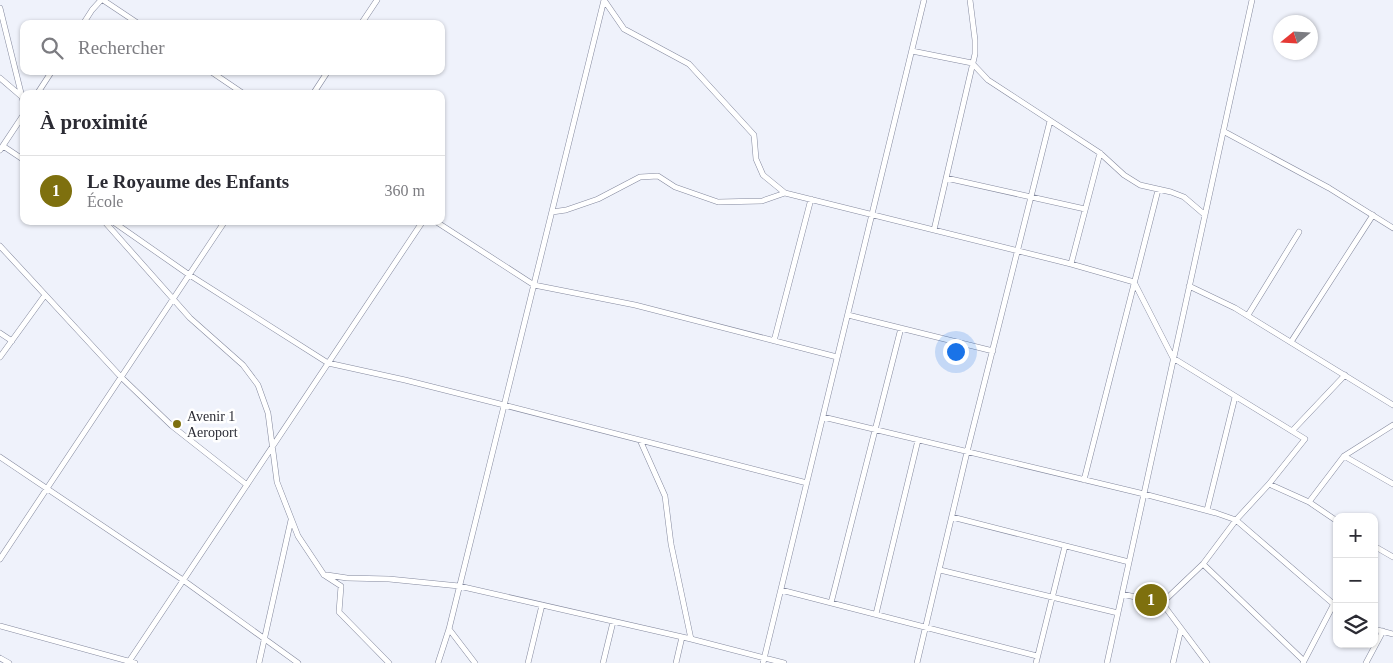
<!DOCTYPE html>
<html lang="fr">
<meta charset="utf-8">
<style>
:root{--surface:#fff;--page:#f2f2f3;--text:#2b2b33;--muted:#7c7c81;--line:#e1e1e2;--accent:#7e700e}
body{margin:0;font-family:Georgia,serif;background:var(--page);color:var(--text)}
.controls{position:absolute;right:15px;bottom:15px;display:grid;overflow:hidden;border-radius:10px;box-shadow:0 1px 4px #0004}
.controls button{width:45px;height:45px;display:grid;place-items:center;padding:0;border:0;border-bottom:1px solid var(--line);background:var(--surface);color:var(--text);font:25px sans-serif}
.compass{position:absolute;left:1273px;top:15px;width:45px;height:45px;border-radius:50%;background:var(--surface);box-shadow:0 1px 4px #0004;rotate:252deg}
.you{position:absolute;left:955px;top:351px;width:18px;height:18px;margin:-12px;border:4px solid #fff;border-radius:50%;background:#1a73e8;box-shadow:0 0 0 8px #1a73e833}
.badge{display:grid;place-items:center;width:32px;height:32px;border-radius:50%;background:var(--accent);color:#fff;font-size:16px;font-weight:700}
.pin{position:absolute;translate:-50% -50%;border:2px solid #fff;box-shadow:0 1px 5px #0006}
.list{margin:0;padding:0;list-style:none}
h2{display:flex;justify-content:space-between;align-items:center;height:65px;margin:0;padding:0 20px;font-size:21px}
h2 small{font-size:16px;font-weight:400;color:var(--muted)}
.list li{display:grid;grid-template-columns:32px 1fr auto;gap:15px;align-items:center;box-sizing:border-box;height:70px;padding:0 20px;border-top:1px solid var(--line)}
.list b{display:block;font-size:19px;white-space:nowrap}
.list p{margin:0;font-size:16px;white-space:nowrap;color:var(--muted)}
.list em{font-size:16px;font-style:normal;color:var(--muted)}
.icon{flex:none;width:28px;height:28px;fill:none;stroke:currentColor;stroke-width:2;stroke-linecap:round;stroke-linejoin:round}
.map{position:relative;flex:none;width:1393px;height:663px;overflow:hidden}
.search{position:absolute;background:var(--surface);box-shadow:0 1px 4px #0004;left:20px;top:20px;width:425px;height:55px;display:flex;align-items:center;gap:12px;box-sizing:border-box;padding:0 18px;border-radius:10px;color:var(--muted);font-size:19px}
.panel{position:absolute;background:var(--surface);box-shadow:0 1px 4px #0004;left:20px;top:90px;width:425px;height:135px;border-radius:10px}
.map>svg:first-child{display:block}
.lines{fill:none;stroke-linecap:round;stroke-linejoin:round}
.street-casing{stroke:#84899e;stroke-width:6}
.street{stroke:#fff;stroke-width:5}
.poi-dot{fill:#7e700e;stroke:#fff;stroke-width:2}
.labels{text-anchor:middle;stroke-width:5;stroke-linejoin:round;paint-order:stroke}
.poi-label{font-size:14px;fill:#2b2c35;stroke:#fff;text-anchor:start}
</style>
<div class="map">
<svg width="1393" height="663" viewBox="0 0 1393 663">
<rect width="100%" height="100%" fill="#eff2fb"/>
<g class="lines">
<!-- street casing -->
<g class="street-casing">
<path id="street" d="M103,0L139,24
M604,0L624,29L689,64L754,135L756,159L763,175L785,193L1071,264L1134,282L1173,358L1305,439L1269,484L1236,520L1203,564L1162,603
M0,8L24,105
M83,24L92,10L101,0
M361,24L377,0
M912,51L972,63L988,80L1100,153L1124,175L1140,185L1171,192L1184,197L1205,215
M210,71L244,94
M0,78L21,96
M37,94L52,71
M313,94L328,71
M1223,131L1329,188L1393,228
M3,146L24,160
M0,150L24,114
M946,178L1085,209
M552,212L566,210L598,199L640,177L658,176L675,187L718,202L762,201L785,193
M104,221L190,318L243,365L258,385L268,413L277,482L298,536L324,575L341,586L339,612L389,663
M112,221L188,274L328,363L405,380L504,405L807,483
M435,221L534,285L635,305L837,357
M934,230L975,54V40L970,0
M0,246L121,377L172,426L247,485
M1071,264L1100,153
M1189,286L1235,308L1393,405
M848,315L993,351
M1248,315L1299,232
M0,333L12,341
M774,341L811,199
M1291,342L1373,215
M0,357L45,295
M823,417L1144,494L1216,513L1236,520L1337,607
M1292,431L1345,375
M640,440L665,496L671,544L691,639
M1344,456L1393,484
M0,457L183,580L298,663
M1084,480L1158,190
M1269,484L1309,502L1337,521
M1309,502L1344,456L1393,425
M1207,510L1235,397
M952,517L1129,562
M1374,546L1393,557
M0,559L225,221
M1203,564L1304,661
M940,570L1118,613
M327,575L347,578L389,579L459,586L691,639L784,663
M781,590L1037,656
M1122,594L1162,603L1207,663
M831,603L901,328
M876,614L918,440
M0,626L135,663
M449,629L475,663
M1374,629L1393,634
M0,658L9,663
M128,663L423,221
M259,663L291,520
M438,663L449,629L604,0
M528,663L542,605
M603,663L613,622
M676,663L682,637
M763,663L924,0
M917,663L967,452L1050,121
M1036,663L1065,546
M1107,663L1252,0
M1173,663L1181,629
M1303,663L1337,598
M1366,663L1383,631"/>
</g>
<!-- street -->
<use href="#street" class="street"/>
</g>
<!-- markers -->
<circle class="poi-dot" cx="177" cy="424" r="5"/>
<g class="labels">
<!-- poi labels -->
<g class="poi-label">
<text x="187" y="421">Avenir 1<tspan x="187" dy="16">Aeroport</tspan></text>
</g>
</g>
</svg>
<div class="controls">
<button>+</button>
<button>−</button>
<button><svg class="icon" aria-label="layers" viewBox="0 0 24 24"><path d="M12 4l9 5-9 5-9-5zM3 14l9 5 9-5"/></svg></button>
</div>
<svg class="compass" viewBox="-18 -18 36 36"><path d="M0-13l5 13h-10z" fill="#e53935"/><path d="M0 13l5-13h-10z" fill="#7c7c81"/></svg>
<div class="you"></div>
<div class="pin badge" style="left:1151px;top:600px">1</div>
<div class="search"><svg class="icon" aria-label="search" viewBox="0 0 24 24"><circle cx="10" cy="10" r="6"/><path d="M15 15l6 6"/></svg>Rechercher</div>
<section class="panel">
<h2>À proximité<small></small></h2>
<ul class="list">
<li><span class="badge">1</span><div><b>Le Royaume des Enfants</b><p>École</p></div><em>360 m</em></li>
</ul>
</section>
</div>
